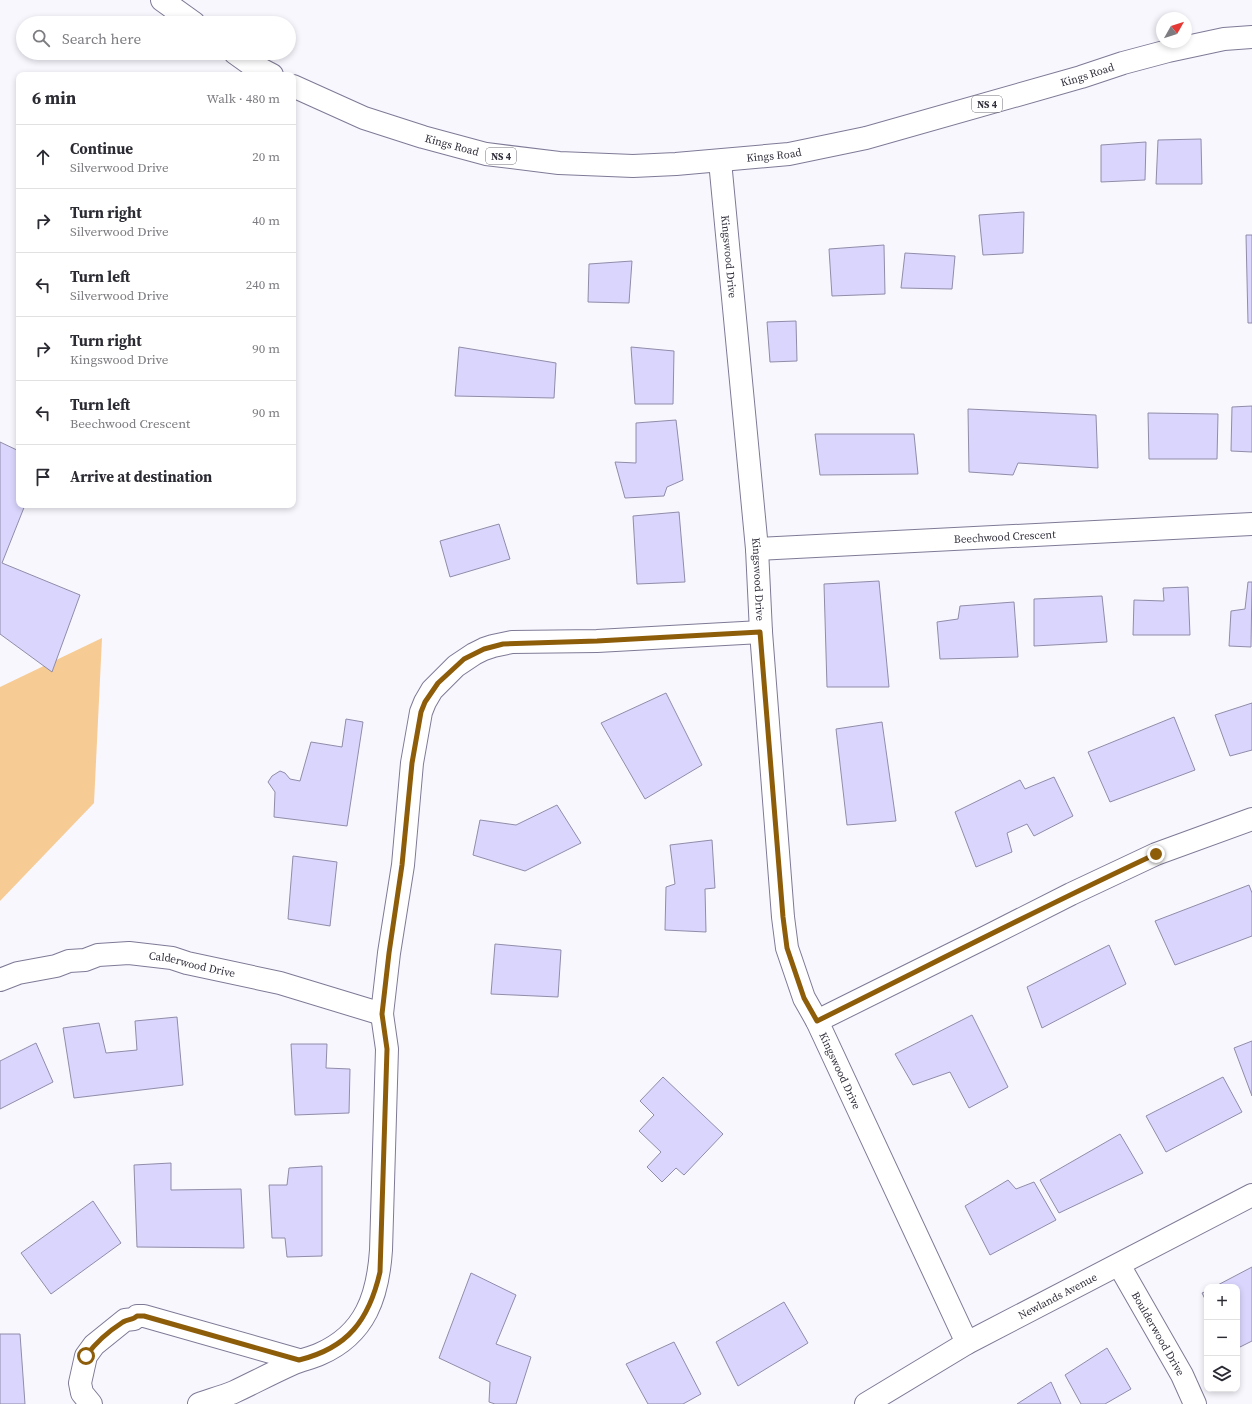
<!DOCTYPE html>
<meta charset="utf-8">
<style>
:root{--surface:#fff;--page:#f2f2f3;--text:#2b2b33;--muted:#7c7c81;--line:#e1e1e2}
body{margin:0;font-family:"Source Serif 4",serif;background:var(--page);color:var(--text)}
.controls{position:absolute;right:12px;bottom:12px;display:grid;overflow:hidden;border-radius:8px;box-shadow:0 2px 6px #0003}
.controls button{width:36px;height:36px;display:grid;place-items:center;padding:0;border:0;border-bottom:1px solid var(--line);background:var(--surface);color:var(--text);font:20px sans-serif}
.compass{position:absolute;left:1156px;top:12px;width:36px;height:36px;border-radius:50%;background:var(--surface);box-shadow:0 2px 6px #0003;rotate:51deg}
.stop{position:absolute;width:12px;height:12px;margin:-9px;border:3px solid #8e5d09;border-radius:50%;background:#fff}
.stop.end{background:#8e5d09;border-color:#fff;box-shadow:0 1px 4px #0008}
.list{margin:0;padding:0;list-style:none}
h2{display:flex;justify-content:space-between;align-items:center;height:52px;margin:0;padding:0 16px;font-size:17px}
h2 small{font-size:13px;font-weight:400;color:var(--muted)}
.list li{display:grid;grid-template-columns:26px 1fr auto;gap:12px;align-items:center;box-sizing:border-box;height:64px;padding:0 16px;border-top:1px solid var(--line)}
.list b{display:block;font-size:15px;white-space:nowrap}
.list p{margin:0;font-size:13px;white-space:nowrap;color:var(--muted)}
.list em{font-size:13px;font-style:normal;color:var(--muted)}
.icon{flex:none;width:22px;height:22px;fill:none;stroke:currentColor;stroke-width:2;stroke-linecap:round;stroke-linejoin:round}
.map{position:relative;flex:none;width:1252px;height:1404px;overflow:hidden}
.search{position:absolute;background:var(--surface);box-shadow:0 2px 6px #0003;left:16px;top:16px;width:280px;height:44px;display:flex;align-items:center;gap:10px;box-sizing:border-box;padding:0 14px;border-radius:22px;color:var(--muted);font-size:15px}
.panel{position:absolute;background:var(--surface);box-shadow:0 2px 6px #0003;left:16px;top:72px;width:280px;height:436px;border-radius:8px}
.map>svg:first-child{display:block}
.green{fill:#f6cb94}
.building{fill:#d9d5fc;stroke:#908ca9}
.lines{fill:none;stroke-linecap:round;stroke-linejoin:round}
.minor-casing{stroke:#7e7a96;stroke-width:24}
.major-casing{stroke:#7e7a96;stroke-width:24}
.minor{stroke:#fff;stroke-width:22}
.major{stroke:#fff;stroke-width:22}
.route{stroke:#8e5d09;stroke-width:5}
.labels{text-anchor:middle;stroke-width:4;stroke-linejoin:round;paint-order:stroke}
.shield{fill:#fff;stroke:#706e76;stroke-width:1}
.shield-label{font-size:10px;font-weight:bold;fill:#32303c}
.street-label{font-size:11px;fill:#32303c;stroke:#fff}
</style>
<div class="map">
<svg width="1252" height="1404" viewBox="0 0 1252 1404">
<rect width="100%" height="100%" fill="#f8f7fe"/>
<!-- green -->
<path class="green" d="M102,638L94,803L0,901V687Z"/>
<!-- building -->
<path class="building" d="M1201,139L1202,184H1156L1158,140Z
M1146,142L1145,180L1101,182V145Z
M1024,212L1023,253L983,255L979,215Z
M1246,235H1252V323H1248Z
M884,245L885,294L832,296L829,249Z
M905,253L955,256L952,289L901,288Z
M632,261L629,303L588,302L589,264Z
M796,321L797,361L770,362L767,322Z
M459,347L556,363L554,398L455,396Z
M631,347L674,351L673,404H635Z
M1252,406V452L1231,451L1232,407Z
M968,409L1096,415L1098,468L1018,463L1013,475L969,472Z
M1148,413L1218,414L1217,459H1149Z
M676,420L683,480L667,487L664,496L625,498L615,462L636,463V423Z
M815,434H914L918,474L820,475Z
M0,442L19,451V505H25L2,563L80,595L52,672L0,634Z
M679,512L685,582L637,584L633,516Z
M499,524L510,559L450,577L440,541Z
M879,581L889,687H827L824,584Z
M1248,582H1252L1251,647L1229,646L1231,611L1245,609Z
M1188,587L1190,635H1133L1134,600L1164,601L1163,588Z
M1102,596L1107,642L1034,646V599Z
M1014,602L1018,657L940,659L937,622L958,619L960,606Z
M666,693L702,765L645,799L601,723Z
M1252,703V750L1230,756L1215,715Z
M1174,717L1195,770L1110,802L1088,752Z
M346,719L363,722L347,826L274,817L275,792L268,782L272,776L280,771L285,773L290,779L300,781L311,742L342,747Z
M882,722L896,821L847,825L836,729Z
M1054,777L1073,816L1034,836L1027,824L1007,833L1012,852L976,867L955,812L1020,780L1025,789Z
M557,805L581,843L525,871L473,855L480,820L516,825Z
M712,840L715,888L705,889L706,932L665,930L666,887L675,884L670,845Z
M293,856L337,862L330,926L288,919Z
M1249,885L1252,893V936L1175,965L1155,921Z
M495,944L561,950L558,997L491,994Z
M1109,945L1126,984L1042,1028L1027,987Z
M972,1015L1008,1087L969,1108L950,1072L913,1085L895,1054Z
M177,1017L183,1085L74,1098L63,1028L99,1023L106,1053L137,1050L135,1021Z
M1252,1041V1096L1234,1048Z
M36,1043L53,1082L0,1109V1061Z
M291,1044H327L326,1068L350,1069L349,1113L295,1115Z
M663,1077L723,1134L684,1175L676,1168L662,1182L647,1167L661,1152L639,1131L654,1115L640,1101Z
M1223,1077L1242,1112L1166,1152L1146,1116Z
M1120,1134L1143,1173L1059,1213L1040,1180Z
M171,1163V1190L241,1189L244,1248L137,1247L134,1165Z
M322,1166V1256L287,1257L285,1238H272L269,1185H287L289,1168Z
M1008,1180L1016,1189L1034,1182L1056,1220L990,1255L965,1206Z
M93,1201L121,1243L51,1294L21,1253Z
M1252,1267V1341L1240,1347L1237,1341V1287H1214Z
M471,1273L516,1295L496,1344L531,1357L516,1404H495L489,1402L490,1382L439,1358Z
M1207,1291V1303L1202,1293Z
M784,1302L808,1343L738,1386L716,1342Z
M0,1334H20L25,1404H0Z
M674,1342L701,1394L683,1404H648L626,1364Z
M1107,1348L1131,1389L1105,1404H1081L1065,1375Z
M1051,1382L1061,1404H1017Z"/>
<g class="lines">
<!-- minor casing -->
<g class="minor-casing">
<g id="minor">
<path id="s1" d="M720,161L757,549L761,632L783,917L787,948L804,998L817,1021L967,1343"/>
<path id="s2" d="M757,549L1252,524"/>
<path id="s3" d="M0,980L18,973L56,966L69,961L85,960L98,955L129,953L172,958L187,963L280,983L382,1014"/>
<path d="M817,1021L988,936L1071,894L1156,854L1252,819"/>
<path id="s4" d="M1119,1265L1182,1375L1195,1404"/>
<path d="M91,1404L82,1393L80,1383L86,1356L94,1345L125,1320L134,1319L137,1316H144L299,1360"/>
<path d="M199,1404C210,1400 222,1397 234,1392C253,1383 272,1373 292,1364C301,1360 311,1358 320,1354C366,1334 378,1295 381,1250L387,1049L382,1014L389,953L403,865L412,763L421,712L425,702L432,690L456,666L474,654L484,649L493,646L512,642L597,641L761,632"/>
<path id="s5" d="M866,1404L967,1343L1252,1195"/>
</g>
</g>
<!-- major casing -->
<g class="major-casing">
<g id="major">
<path d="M162,0L194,23"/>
<path d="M235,53L249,63L272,75"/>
<path id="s6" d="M293,86L364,118L423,137L486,154L559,163L633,166L676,164L789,154L866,138L1081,77L1123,63L1168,51L1224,39L1252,37"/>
</g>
</g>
<!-- minor -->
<use href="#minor" class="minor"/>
<!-- major -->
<use href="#major" class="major"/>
</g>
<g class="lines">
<!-- route -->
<path class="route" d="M86,1356C96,1342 109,1331 123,1322C128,1319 133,1320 137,1316H144L299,1360C348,1348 369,1320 380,1272L387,1049L382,1014L389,953L402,865L412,763L421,712L425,702L438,683L464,659L484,649L503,644L597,641L760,632L783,917L787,948L804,998L817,1021C930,965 1042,907 1156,854"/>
</g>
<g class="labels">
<!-- shield labels -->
<g class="shield">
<rect x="972" y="96" width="30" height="16" rx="3"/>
<rect x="486" y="148" width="30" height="16" rx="3"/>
</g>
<g class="shield-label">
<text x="987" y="108">NS 4</text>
<text x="501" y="160">NS 4</text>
</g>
<!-- street labels -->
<g class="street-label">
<text dy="4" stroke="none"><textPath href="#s6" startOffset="818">Kings Road</textPath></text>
<text dy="4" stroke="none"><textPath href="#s6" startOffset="170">Kings Road</textPath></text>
<text dy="4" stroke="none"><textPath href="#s6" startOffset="494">Kings Road</textPath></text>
<text dy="4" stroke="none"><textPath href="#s1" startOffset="96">Kingswood Drive</textPath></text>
<text dy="4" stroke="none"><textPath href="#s2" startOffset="248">Beechwood Crescent</textPath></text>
<text dy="4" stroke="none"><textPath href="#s1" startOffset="420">Kingswood Drive</textPath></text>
<text dy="4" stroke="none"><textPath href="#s3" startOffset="197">Calderwood Drive</textPath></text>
<text dy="4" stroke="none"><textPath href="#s1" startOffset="924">Kingswood Drive</textPath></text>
<text dy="4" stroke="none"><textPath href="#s5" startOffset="220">Newlands Avenue</textPath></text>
<text dy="4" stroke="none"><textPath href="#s4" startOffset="79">Boulderwood Drive</textPath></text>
</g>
</g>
</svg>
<div class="controls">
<button>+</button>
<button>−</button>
<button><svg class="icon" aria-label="layers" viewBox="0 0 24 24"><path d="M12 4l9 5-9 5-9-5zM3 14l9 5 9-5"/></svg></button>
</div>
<svg class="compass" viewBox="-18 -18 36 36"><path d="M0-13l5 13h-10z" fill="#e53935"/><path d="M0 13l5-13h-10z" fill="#7c7c81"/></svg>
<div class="stop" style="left:86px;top:1356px"></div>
<div class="stop end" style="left:1156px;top:854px"></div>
<div class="search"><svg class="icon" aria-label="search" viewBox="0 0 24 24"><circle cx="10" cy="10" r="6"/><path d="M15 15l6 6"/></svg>Search here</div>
<section class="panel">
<h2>6 min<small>Walk · 480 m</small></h2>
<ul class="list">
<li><svg class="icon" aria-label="ahead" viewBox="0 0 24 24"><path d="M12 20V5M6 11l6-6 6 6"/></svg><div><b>Continue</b><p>Silverwood Drive</p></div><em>20 m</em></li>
<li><svg class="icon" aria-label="right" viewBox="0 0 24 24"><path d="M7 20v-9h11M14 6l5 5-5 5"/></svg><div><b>Turn right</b><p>Silverwood Drive</p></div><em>40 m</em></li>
<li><svg class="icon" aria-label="left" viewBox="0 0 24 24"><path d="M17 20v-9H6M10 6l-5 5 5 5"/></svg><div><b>Turn left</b><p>Silverwood Drive</p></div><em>240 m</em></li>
<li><svg class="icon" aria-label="right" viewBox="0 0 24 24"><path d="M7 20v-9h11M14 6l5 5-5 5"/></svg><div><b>Turn right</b><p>Kingswood Drive</p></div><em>90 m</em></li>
<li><svg class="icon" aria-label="left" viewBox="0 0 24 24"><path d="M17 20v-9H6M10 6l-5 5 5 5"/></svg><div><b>Turn left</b><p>Beechwood Crescent</p></div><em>90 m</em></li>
<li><svg class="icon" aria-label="arrive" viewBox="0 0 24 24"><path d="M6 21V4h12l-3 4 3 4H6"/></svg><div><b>Arrive at destination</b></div></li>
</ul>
</section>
</div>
